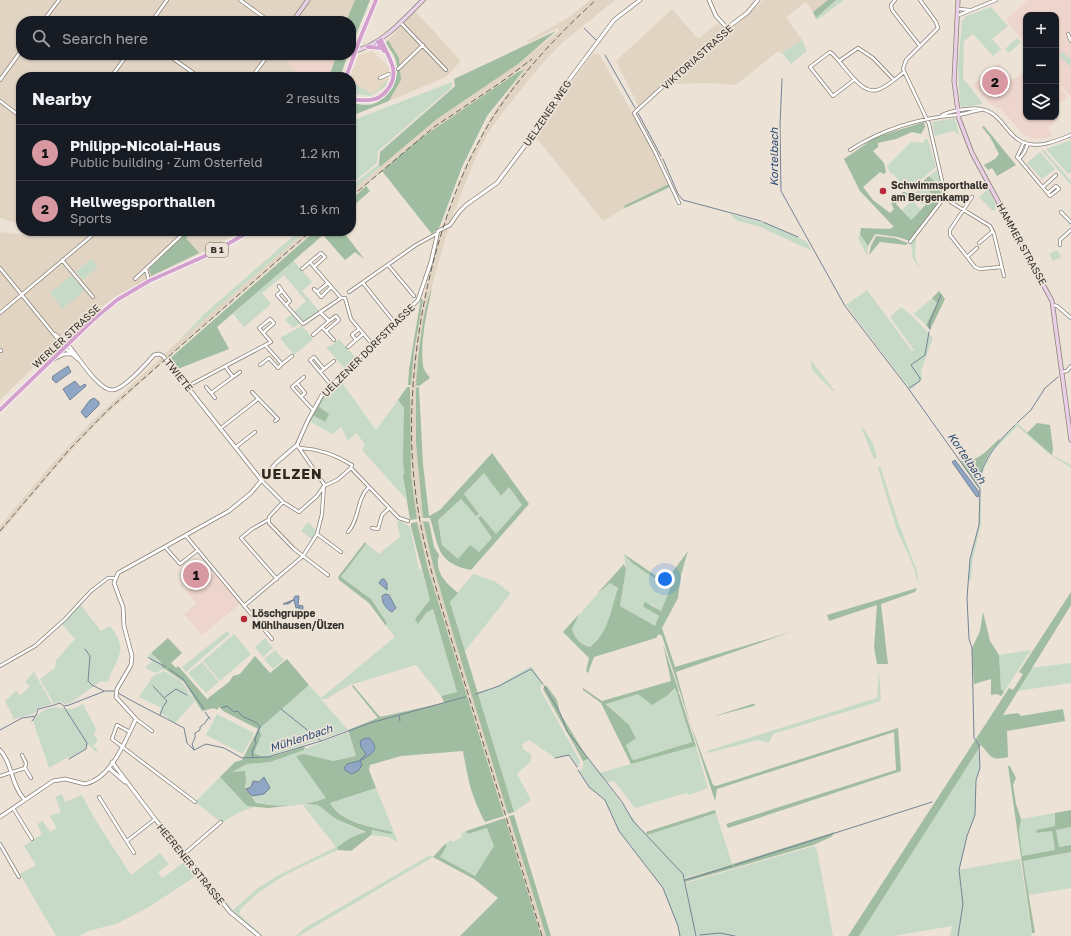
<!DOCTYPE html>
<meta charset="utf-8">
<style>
:root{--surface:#171b24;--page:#242831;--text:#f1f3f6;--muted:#9ea1a6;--line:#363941;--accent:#d898a1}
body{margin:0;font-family:"Golos Text",sans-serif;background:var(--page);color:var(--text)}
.controls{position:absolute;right:12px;top:12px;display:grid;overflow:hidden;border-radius:8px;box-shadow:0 1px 3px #0004}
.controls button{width:36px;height:36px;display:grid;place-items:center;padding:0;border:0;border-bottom:1px solid var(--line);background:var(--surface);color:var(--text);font:20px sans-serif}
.you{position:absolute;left:665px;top:579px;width:14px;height:14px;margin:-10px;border:3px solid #fff;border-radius:50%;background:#1a73e8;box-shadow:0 0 0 6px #1a73e833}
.badge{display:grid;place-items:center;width:26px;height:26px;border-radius:50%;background:var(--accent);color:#111;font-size:13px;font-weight:700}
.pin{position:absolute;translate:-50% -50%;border:2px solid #fff;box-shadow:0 1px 4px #0006}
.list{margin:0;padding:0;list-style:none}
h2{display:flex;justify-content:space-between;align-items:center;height:52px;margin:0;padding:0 16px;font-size:17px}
h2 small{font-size:13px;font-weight:400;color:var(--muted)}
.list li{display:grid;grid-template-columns:26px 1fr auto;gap:12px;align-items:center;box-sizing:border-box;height:56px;padding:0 16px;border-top:1px solid var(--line)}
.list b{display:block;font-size:15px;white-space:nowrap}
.list p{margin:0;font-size:13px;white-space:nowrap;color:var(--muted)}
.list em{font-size:13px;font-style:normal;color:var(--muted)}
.icon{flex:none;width:22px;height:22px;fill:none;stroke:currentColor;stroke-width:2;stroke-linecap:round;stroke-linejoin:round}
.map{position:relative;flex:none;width:1071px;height:936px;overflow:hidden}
.search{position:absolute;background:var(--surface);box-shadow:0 1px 3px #0004;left:16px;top:16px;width:340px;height:44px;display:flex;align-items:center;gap:10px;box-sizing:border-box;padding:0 14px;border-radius:16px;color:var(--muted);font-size:15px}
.panel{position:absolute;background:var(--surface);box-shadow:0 1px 3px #0004;left:16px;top:72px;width:340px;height:164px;border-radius:16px}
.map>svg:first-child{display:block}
.commercial{fill:#e7d7c5}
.built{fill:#e2d4c3}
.education{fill:#edd4cc}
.green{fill:#c7dac8}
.forest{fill:#a0bda1;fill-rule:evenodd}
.water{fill:#8fa6c4;stroke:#748396}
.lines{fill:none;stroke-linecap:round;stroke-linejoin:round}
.stream{stroke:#748396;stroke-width:1}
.minor-casing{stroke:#8a8177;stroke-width:4}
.tertiary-casing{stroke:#8a8177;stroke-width:4.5}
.secondary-casing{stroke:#8a8177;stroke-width:5}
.primary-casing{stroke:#fff;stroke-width:5.5}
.minor{stroke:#fff;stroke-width:2.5}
.tertiary{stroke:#fff;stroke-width:3}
.secondary{stroke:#e9d0e7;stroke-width:3.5}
.primary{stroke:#d4a1ce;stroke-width:4}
.rail{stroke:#67625b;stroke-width:1;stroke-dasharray:6 3;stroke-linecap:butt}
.primary-bridge-casing{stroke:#fff;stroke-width:5.5;stroke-linecap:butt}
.primary-bridge{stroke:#d4a1ce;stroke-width:4}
.poi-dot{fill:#b92839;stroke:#ece2d6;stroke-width:1.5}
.labels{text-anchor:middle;stroke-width:3.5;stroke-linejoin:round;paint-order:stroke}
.shield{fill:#ece2d6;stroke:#6b665f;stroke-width:1}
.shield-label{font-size:9px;font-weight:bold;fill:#34312c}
.street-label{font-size:10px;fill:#34312c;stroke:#ece2d6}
.poi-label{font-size:10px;font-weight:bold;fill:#34312c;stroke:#ece2d6;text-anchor:start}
.water-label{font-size:11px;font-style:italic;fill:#2a4b75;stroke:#ece2d6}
.district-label{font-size:14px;font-weight:bold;letter-spacing:1px;fill:#2f281f;stroke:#ece2d6}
</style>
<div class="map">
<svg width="1071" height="936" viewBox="0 0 1071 936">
<rect width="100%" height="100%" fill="#ece2d6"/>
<!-- commercial -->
<path class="commercial" d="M372,51L389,67L388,78L382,86L372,94L351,82L350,77L359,55Z"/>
<!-- built -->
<path class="built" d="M0,0H355L346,21H21V55H336L329,77H21V224L0,218Z
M590,0H615L564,41L540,66L503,112L488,133L477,154L450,222L426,308L418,360L416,444L423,518L417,519L411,475L409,411L414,351L425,292L439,237L466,164L493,112L524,71L518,72L418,140L351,198V192L437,119L518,64L559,31L557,28L528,43L527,41L571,16Z
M764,0H828L813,12L806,2L786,17L802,40L782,53L777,52L736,85L707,83L677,84L673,81Z
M672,9L698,39L718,23L724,30L639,107L616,61Z
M415,11L459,59L460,62L446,77L389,101L401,80L399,58L388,40Z
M593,54H599L658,159L669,184L625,206V208L603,221L535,136L570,84Z
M75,231H243L116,296L63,335L61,340L0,400V232L40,237Z
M306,231H313L172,354L95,425L52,472L0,534V526L52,464L91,422L179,341Z
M423,521L433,565L453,634L508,813L504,815L428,569L417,522Z
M509,816L546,936H541L505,818Z"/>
<!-- education -->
<path class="education" d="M1028,0H1071V31L1065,35L1071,43V97L1056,80V15H1026V44L1006,20Z
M280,55H327L336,57L329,77H301Z
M998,63L1013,80L1026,71V117H1056V112L1058,115V120L1048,127L1052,137L1033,139L1022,133L1001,109L991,105L973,85Z
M1056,83L1068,97L1060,103L1059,102L1056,104Z
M214,573L240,604L202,635L184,614L197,603L187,592L208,575L210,576Z"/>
<!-- green -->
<path class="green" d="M836,0H844L817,20L816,18Z
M991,7L1008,26L992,39L1001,49L993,56L973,34L964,41L963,78L983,104L963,107L960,105L958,67L962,21L966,16Z
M1017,38L1021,42L1009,53L1005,49Z
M802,40L807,51L791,64L782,53Z
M1063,52L1071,60L1070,67L1059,55Z
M388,78L386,86L371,96L357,94L351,90V82L372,94L382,86Z
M452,82V87L378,151L377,163L351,184V121Z
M955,118L959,135L954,131L935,136L932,122Z
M926,138L928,140L936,167L911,188H905L893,174L890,173L887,166L911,142L923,143Z
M1071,140V172L1068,174L1046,149Z
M1043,149L1071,181V185L1042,151Z
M1040,152L1055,169L1042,179L1027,163Z
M379,164L380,167L351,192V186Z
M937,170H938L942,182L941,192L934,181L929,176Z
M924,185L933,195L922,205L913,194Z
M988,189L998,207L993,211L979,197Z
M912,200L921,210L911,220L902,210Z
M730,214L771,225L806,241L812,251L758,226L737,221Z
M299,231H306L179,341L203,315Z
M860,234L868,246L867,256L858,238Z
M916,237L915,258L921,268L913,259L911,243Z
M1055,251H1058L1061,256L1060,258L1053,261L1049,254Z
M91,259L98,266L83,280L76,272Z
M293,260L312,282L302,291L319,311L293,328L285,320L306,301L284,275L262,293L271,304L244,327L233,314Z
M72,275L85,290L63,309L50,293Z
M867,290L912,351L914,350L890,317L901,307L912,316L933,338L921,371L922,379L911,390L846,305Z
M932,298L937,303L926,325L914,314Z
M302,326L313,339L294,355L280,338Z
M339,339L356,358L345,369L326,347L332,345Z
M810,359L834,390L833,391L813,371Z
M338,377L376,430L398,400C399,402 402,405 403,407C405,411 404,473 403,476L406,499L362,450L365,444L356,433L348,441L341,427L332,434L311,422L314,416L324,422L319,407L325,396L323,394Z
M1017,423L1052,455L1071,465V468L1048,453L1017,426L994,450L984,469L981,481V524L973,558L971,580H968L970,559L979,525L980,489L978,487C982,456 996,443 1017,423Z
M861,427C870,434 874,446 877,457L874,459Z
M880,466L897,519L917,571L919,586L912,563L897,530L878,468Z
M484,473L501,496L509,487L522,505L496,535L481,516L478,518L493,538L479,552L470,546L458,559L442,545L438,520L461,499L476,516L479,514L464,494Z
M400,520L410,527L419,569L408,573L421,569L430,600L418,624L427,612L433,609L457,692L441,696L416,665L350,685L326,699H321L348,730L267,757L258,756L253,753L258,729L309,685L321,698L395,637L386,626L387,623L371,599L341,577L366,544L365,542L379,554L400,537L397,523Z
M308,522L316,530L312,539L301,531Z
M624,554L632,563L670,589L661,611L651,604L644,607L659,616L655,627L620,606L626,569Z
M473,574L494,581L511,593L465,651L450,602Z
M610,583L618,588C611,609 609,633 590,647C581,645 574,638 572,629C581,610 594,597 610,583Z
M80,604L101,631L110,626C130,651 116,657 108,682L101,681L70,703L65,704L60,701L54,704L40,679L55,668L56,660L75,639L62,624Z
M227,631L230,634L186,672L182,667Z
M234,634L251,654L220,681L203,661Z
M265,638L273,648L263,657L255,647Z
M275,650L284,660L273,669L264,659Z
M1031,650L1004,692L1001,689L999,655Z
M151,653L161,662L162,667L165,668L155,673L145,668L152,661L147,657Z
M202,662L219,682L206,693L188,673Z
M1071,663V683L1017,691L1031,668Z
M529,667H532L543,684L540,687L541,691L580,761L578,767L570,755L554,757L529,740L522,744L523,749L531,754C533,764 523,767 517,774L531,800L514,812L477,692L494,688Z
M164,671L181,681L189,692L188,694H190L195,701L175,723L159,712L162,708L139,697L153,676Z
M879,671L881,701L773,734L769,743L758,740L708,753L707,751L710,750L877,698Z
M34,672L52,704L38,708L33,714L14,719L5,701L16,691L21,695L30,686L25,682Z
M676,688L692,742L634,760L632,759L626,745L636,737L629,725L606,703L638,694L668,695Z
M83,704L96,729L94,735L98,741L93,746L98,750L96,752L88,744L85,749L69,758L68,757L49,768L33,721C45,706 52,706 68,709C73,710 79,706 83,704Z
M217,714L254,733L243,754L206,735Z
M348,732L356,756L332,761L297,756L326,798C304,807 278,807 256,803L252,796L261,795L270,788L265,781V778L259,782L255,781L250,789H246L245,772H232L247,764L270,762Z
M696,746L708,788L689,795L686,793L635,808L614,781L608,782L602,778C618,797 630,817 647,835L716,813L732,864L684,878L690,907L686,883L814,846L817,850L833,936H680L678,926L663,888L619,831L605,800L589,787L579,771L583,768V761L588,759L599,773Z
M978,749L980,768L976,780L975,815L967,836L959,870L1020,859L1032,936H950L952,926L893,936H859Z
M220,777L247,806L256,807C229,812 206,836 187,854L233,910L258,888L277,876L336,847L303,805H318L336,819L366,833L352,837L337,847L338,850C306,865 274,877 248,902C244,906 239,909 240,915L263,936H259L230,912L184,855L221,822L195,802Z
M376,788L398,842L388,837L371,835V830L391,834C372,827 341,822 330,803Z
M62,794L65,802L82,795C95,822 115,849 131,875L160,853L169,864L158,872L162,878L186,861L196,876L149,907L116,924L88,931L79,936H56L20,874L36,865L24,846L42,834L37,824L43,821L50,832L57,828L50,816L61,812L55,797Z
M1055,813V826L1036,830L1037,833L1052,831L1055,850L1021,856L1019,831L1021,819Z
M1071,827V845L1059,847L1056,829Z
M488,828L494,847L475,877L440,857L447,846L445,844L450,840L453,842L462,837L461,834L466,831L468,834Z
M1071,852V888L1029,895L1022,861Z
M430,855L433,857L299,936H296L305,928Z"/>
<!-- forest -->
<path class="forest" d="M355,0H370L351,47V21H346Z
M828,0H836L816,18L813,12Z
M556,31L518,64L437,119L380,167L379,164L380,152L453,88L455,86L454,79Z
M388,40L399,58L401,80L389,101L351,116V103C358,104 366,106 373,104C391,98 402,76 395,58C393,52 388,48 386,42Z
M336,57H347L340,77H329Z
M524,70L487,116L462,167L440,226L432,234L382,171L418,140L518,72Z
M924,122L925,127L921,134L912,132L896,139L878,143V147L873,151L884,163L886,172L884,174L880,172L863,187L873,200L890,213L894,209L891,203L903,192H906L908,198L906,200L904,197L896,204L911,220C920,212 925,204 934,196L923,184L913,192L912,191L929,176L936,183L943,197L910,241L898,237L875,234L868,246L860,234L861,228L889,229L894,227L860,191L844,159L876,137Z
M984,126L1016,165L997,176L992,168L988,170L984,165L995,159L999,154L990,137L982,127Z
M669,184L670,187L625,208L624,206Z
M366,186L370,191L351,208V200Z
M188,231H192L186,238L199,253L151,276L149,269Z
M315,231H343L364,259L355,252L345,260L323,235L217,327L229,349L175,370L167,361Z
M876,236L895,238L908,243L906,245L880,242L869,255L871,246Z
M432,288C427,312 420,340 423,365C423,369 427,374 430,378L419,386L416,385C418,360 422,310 432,288Z
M939,291L945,299L930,330L926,325L937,303L932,298Z
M421,298L423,300L414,351L411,385H408L409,369Z
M407,387H410L411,475L417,519L410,520L403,476L404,473L403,461L404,408L398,400Z
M419,387L423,464L429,516L440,510L492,453L529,504L471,570C436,563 439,546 430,518H423L416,444V388ZM484,473L501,496L509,487L522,505L496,534L481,516L478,518L492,538L479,552L470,545L458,559L442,545L438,520L461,499L476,516L479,514L464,494Z
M323,394L325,396L319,407L329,414L325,422L314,416L307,427L305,425Z
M1037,423L1050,425L1053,449L1052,455L1027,433Z
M999,439L1000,440C987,453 980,468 978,487L960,461C979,462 986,451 999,439Z
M423,521L429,522L434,547L439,555C434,572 446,583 458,593L450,602L514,812L508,814L453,634L433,565Z
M417,522L428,569L504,816L485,822C471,796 468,780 463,751L401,756L370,765L369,770L376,788L330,803C341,823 372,827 392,832L391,834L372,830L371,835L351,851L338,850L337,847L352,837L366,832L336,819L318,805L305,804L268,808L247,806L220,777L235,762L242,760L258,729L223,711L221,708L219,707L217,710L214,708L202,711L184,682L162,667L161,662L151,653L168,638L182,653L171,663L176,668L178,666L207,699L229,682L233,676L240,674L255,656L270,673L287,659L309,685L259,729L261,735L254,753C267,762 289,751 303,746L305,747L304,750L270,762L247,764L232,772L245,771L246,782L245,787L256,803C278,807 304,807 326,798L296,756L304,754L333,761L356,756L348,730L378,718L352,686L353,685L380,717L443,703L444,702L441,696L457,692L433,609L427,612L418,624L415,619L430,600L411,527V523Z
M365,542L366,544L341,577L371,599L387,623L386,626L369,603L339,580L338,577Z
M688,551L681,575L678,598L662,628L675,667L794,631L676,672L690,723L713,785L716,786L898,728L901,771L728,828L726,824L896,770L894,732L717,789L715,801L662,636L659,634L656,638L594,657L588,673L586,671L589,658L563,632L580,613L572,629C574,638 581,645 590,647C609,633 611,608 618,588L610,583L596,595L624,564L626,569L620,606L655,626L659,616L644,607L643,605L645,602L661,611L670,589L632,563L624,554L665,582Z
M917,588L915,592L881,604L888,664H877L874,647L877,605L829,621L827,615Z
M1071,592V605L1003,715L1018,713L1021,716L1063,709L1065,721L1007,731L1008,757C990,761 992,757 981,745L859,936H848L1009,688L1013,690L1023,674L1019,672Z
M983,612L990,641L999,655L1001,689L1004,692L1001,696L997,694L991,695V679L974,684L972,648L980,631Z
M663,644L679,692L677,693L675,688L668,695L652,705L638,694L606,704L629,725L636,738L626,745L632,759L634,760L692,742L677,694L679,693L696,746L631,764L601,703L583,690V688L602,701L671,681Z
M546,685L557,700L560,713L588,759L583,761L543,689Z
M752,704H755L754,706L712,717Z
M1008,766H1010L1016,778L1013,785L1016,804L1021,819L1019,831L1022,856L1055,850L1052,831L1037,833L1036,830L1055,826V813L1071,810V827L1056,830L1059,847L1071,845V852L1023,861L1035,933H1032Z
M715,810L716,813L647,835L646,832Z
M514,815L551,936H546L509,816Z
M505,818L541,936H460L498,898L474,879L433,857L445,844L447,846L440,857L475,876L494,846L487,828L468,834L466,831Z
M835,832L831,837L813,845L685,882V879Z"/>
<!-- water -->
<path class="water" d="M68,366L71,372L56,383L52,379L53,376Z
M75,381L80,387L85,384L86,386L70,400L63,389Z
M94,398L99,402V405L86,418L81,412L90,400Z
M955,460L979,492L978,497L976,496L952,462Z
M382,579H384L387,583V590L379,583Z
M385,594L389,595L396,608L392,612C386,609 382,603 382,596Z
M295,596H299L298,605L303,606V611H297L300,607L296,608L294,600L288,604H283L293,600Z
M365,738H369C382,750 371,754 360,761L362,765L359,770L352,774L346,771L344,768L347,764L359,761L366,754L361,747L360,741Z
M264,777L270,788L264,794L252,796L246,789L251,787L253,781L259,782Z"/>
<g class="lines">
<!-- stream -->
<path class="stream" d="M584,28L597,41
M605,55L635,108
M782,79L780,125L781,191L845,306L908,388L980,489L979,525L970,559L967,598L969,639L972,648L974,738L979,745L980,768L976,780L975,815L967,836L959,870L963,904L958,936
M638,113L661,156
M663,159L678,194L683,200L761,221
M763,222L798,237
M930,329L929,324L941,295
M909,388L920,381V378L911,365L925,355L929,332
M1017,423L1031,410L1045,388L1058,377
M978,486C982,459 997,443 1015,425
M85,649L90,656L88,681L92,685L104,691
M149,658L166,667
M169,669L183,679L204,709
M153,686L167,701L163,707L160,715
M544,686L560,713L567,731L622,802L633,821L683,874L696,936
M118,693C140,706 162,716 184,728L187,743L194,750L206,744L224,748L242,758L268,757L321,741L370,723L465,697
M476,694L499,686L531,669L543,684
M165,697L176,689L187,695
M64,707L87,743L86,749L69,759
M221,708L227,706L234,712L238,711C242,720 256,719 260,727L255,739L256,743L252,751L253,757
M281,709L321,741
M205,712L210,719
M399,716L400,721
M32,721L35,717
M0,730L22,718L36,716L38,709C46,707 52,706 60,703L64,706L69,705L105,691H114
M194,750L192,744L195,738V733L200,730V727L205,723L209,717
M555,758L569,755L577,767
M578,770L589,787L605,800L619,831L663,888L678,926L680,936
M735,865L932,802
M685,880L732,866
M700,935L720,933L735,936"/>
<!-- minor casing -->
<g class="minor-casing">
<path id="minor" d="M240,0L269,21
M895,0L891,5L892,10L920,46
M959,9L970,10
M959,15L996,0
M43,21L59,0
M152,21L167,0
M400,22L446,70
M1068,34L1071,41
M168,55L199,77
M839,61L858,48L873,58L894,80
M398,69L423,45
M111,77L127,55
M252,77L268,55
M380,78L389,74
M0,80L21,51
M854,80L833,96L810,67L830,52C842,60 859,95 877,90C886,88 896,78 903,73
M0,101L21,117
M942,115C950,111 958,110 967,109C1005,104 1002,139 1029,144C1043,147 1058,140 1071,135
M850,150C883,129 919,118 957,115C965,114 973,111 981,110
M1019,159L1050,196L1059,189L1056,186L1048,193
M1019,159L1017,157L1024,142
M1019,159L1024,153L1028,144
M1043,187L1056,175
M972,197L950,230V235L975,267L980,269L1001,267
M944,198L990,226L994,234L1004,276
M679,203L655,152L634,113L727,28
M1061,212L1071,222
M910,242L944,198L943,185L929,124L903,69L906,60L938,28L936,22L920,0
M979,243L993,231
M1060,245V240L1071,230
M967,257L977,248
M62,260L93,297
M388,265L414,296
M314,267L310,262L321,253L325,257L314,267L341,298
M0,268L65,348
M146,269L149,281
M302,269L310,262
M135,279L186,231
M328,283L317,292L321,297L331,287
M363,283L395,323
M279,286L282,291
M314,289L317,292
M349,292L416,245L436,234
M341,298H345L351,319L372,344
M286,305L290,301L282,291L277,295L303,324L341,298
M1053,305L1057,306L1071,318
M0,313L96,232
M322,327L334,340
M326,331L339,320L336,316L329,321
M55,334L68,345
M313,335L329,321L320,312
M63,339L75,336
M356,340L352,335L359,329
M265,345L282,364L292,356
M348,347L363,334
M0,350L1,351
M260,365L269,358L278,368L282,364
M324,369L334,361
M320,372L324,369L314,357L310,360L331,385
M1062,372L1067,371L1071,366
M233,377L240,372
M304,377L292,387L313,410
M297,383L305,393L301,397
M188,386L271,342L259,328L270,319L274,323L263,333
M206,387L211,393L233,377L225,366
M252,392L278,419L275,421
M211,393L215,398
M221,428L258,399
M236,447L255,432
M301,448C319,449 336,455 352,465L351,468
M351,468L399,518L408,521
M262,481L283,502L299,512L317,496L324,486L337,480L351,468
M283,502L269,517V523L294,549L328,575
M268,520L252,529L241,538L277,579
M372,528L378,529L382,515L389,508
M348,532C360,519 356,499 369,487
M317,534L341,552
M186,536L272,639
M165,547L180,564L198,550
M244,606L303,556L317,534L322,514L324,484L297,445
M0,666L35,646L65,619L91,591L108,578H114
M136,719L152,731
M130,732L117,725L112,739L195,802
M22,755L26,763L25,768
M0,776L25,768L31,778
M99,797L134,853
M13,808L32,839
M127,841L155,819
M0,844L19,877
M184,854L221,822"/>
</g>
<!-- tertiary casing -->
<g class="tertiary-casing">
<path id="tertiary" d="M709,0L716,16L727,28L747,13L758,0
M68,345C77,355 98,390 112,390C123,390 147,363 154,355L159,354L163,356L262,481
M65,348L79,360
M54,359L64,354H71
M0,750C12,762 11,785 24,799
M112,762L155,819L230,912L259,936
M109,768L125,782
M0,817L53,781L65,779L85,784C110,779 124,744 134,723L136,719L116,697L117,689L131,665L132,656L124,626L123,607L114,583L118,573L229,511L251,493L276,463L297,445L308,420L322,395L418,300L431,262L438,231L450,225L459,212L466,205L497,183L539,127L566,84L614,20L640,0"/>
</g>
<!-- secondary casing -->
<g class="secondary-casing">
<path id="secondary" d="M958,0L954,81L959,119L972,153L1052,301L1071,440
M293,21L308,0
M351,52C381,46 402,21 423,0"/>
</g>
<!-- primary casing -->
<g class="primary-casing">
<path id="primary" d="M359,41L376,0
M378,42L384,51
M368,47L381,48
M346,77L353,58
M351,99C357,100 364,101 370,100C384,99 396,83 393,68C391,59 385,49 381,40
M0,410L93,320L117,300L149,281L214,252L250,231"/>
</g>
<!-- minor -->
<use href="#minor" class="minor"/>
<!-- tertiary -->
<use href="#tertiary" class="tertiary"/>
<!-- secondary -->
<use href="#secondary" class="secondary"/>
<!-- primary -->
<use href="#primary" class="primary"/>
<!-- rail -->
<path class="rail" d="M351,197L434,127L500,83L532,59
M0,531L69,450L108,410L311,231
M542,936C517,852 491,768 465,684C446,620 423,556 415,488C401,375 430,220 490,122C518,77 556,36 596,0"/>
<!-- primary-bridge casing -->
<g class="primary-bridge-casing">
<path id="primary-bridge" d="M353,58L359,41"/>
</g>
<!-- primary-bridge -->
<use href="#primary-bridge" class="primary-bridge"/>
</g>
<!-- markers -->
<g class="poi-dot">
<circle cx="883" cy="191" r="4"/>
<circle cx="244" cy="619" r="4"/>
</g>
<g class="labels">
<!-- shield labels -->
<rect class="shield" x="206" y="243" width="22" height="14" rx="3"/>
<g class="shield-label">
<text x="217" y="253">B 1</text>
</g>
<!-- street labels -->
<g class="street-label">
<text transform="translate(697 57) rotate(-42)" y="4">VIKTORIASTRASSE</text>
<text transform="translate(547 113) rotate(-56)" y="4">UELZENER WEG</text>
<text transform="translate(1022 244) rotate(61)" y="4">HAMMER STRASSE</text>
<text transform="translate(66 336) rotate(-43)" y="4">WERLER STRASSE</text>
<text transform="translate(368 350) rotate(-45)" y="4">UELZENER DORFSTRASSE</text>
<text transform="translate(179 375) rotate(51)" y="4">TWIETE</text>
<text transform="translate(191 864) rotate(51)" y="4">HEERENER STRASSE</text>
</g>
<!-- poi labels -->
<g class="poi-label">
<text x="891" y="189">Schwimmsporthalle<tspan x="891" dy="12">am Bergenkamp</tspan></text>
<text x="252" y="617">Löschgruppe<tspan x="252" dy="12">Mühlhausen/Ülzen</tspan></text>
</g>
<!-- water labels -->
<g class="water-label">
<text transform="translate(774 157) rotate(-90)" y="4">Kortelbach</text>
<text transform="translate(967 458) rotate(56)" y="4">Kortelbach</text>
<text transform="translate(301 738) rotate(-18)" y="4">Mühlenbach</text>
</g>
<!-- district labels -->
<g class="district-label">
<text x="292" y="479">UELZEN</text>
</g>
</g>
</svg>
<div class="controls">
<button>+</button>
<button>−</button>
<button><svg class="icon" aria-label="layers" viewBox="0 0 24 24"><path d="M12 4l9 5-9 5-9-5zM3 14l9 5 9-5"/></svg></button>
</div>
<div class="you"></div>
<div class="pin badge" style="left:196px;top:575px">1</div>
<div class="pin badge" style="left:995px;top:82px">2</div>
<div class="search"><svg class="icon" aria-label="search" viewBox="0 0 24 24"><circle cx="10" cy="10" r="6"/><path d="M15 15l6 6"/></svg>Search here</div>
<section class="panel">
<h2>Nearby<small>2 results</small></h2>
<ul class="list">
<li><span class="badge">1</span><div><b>Philipp-Nicolai-Haus</b><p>Public building · Zum Osterfeld</p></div><em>1.2 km</em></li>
<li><span class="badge">2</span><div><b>Hellwegsporthallen</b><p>Sports</p></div><em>1.6 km</em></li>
</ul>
</section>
</div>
